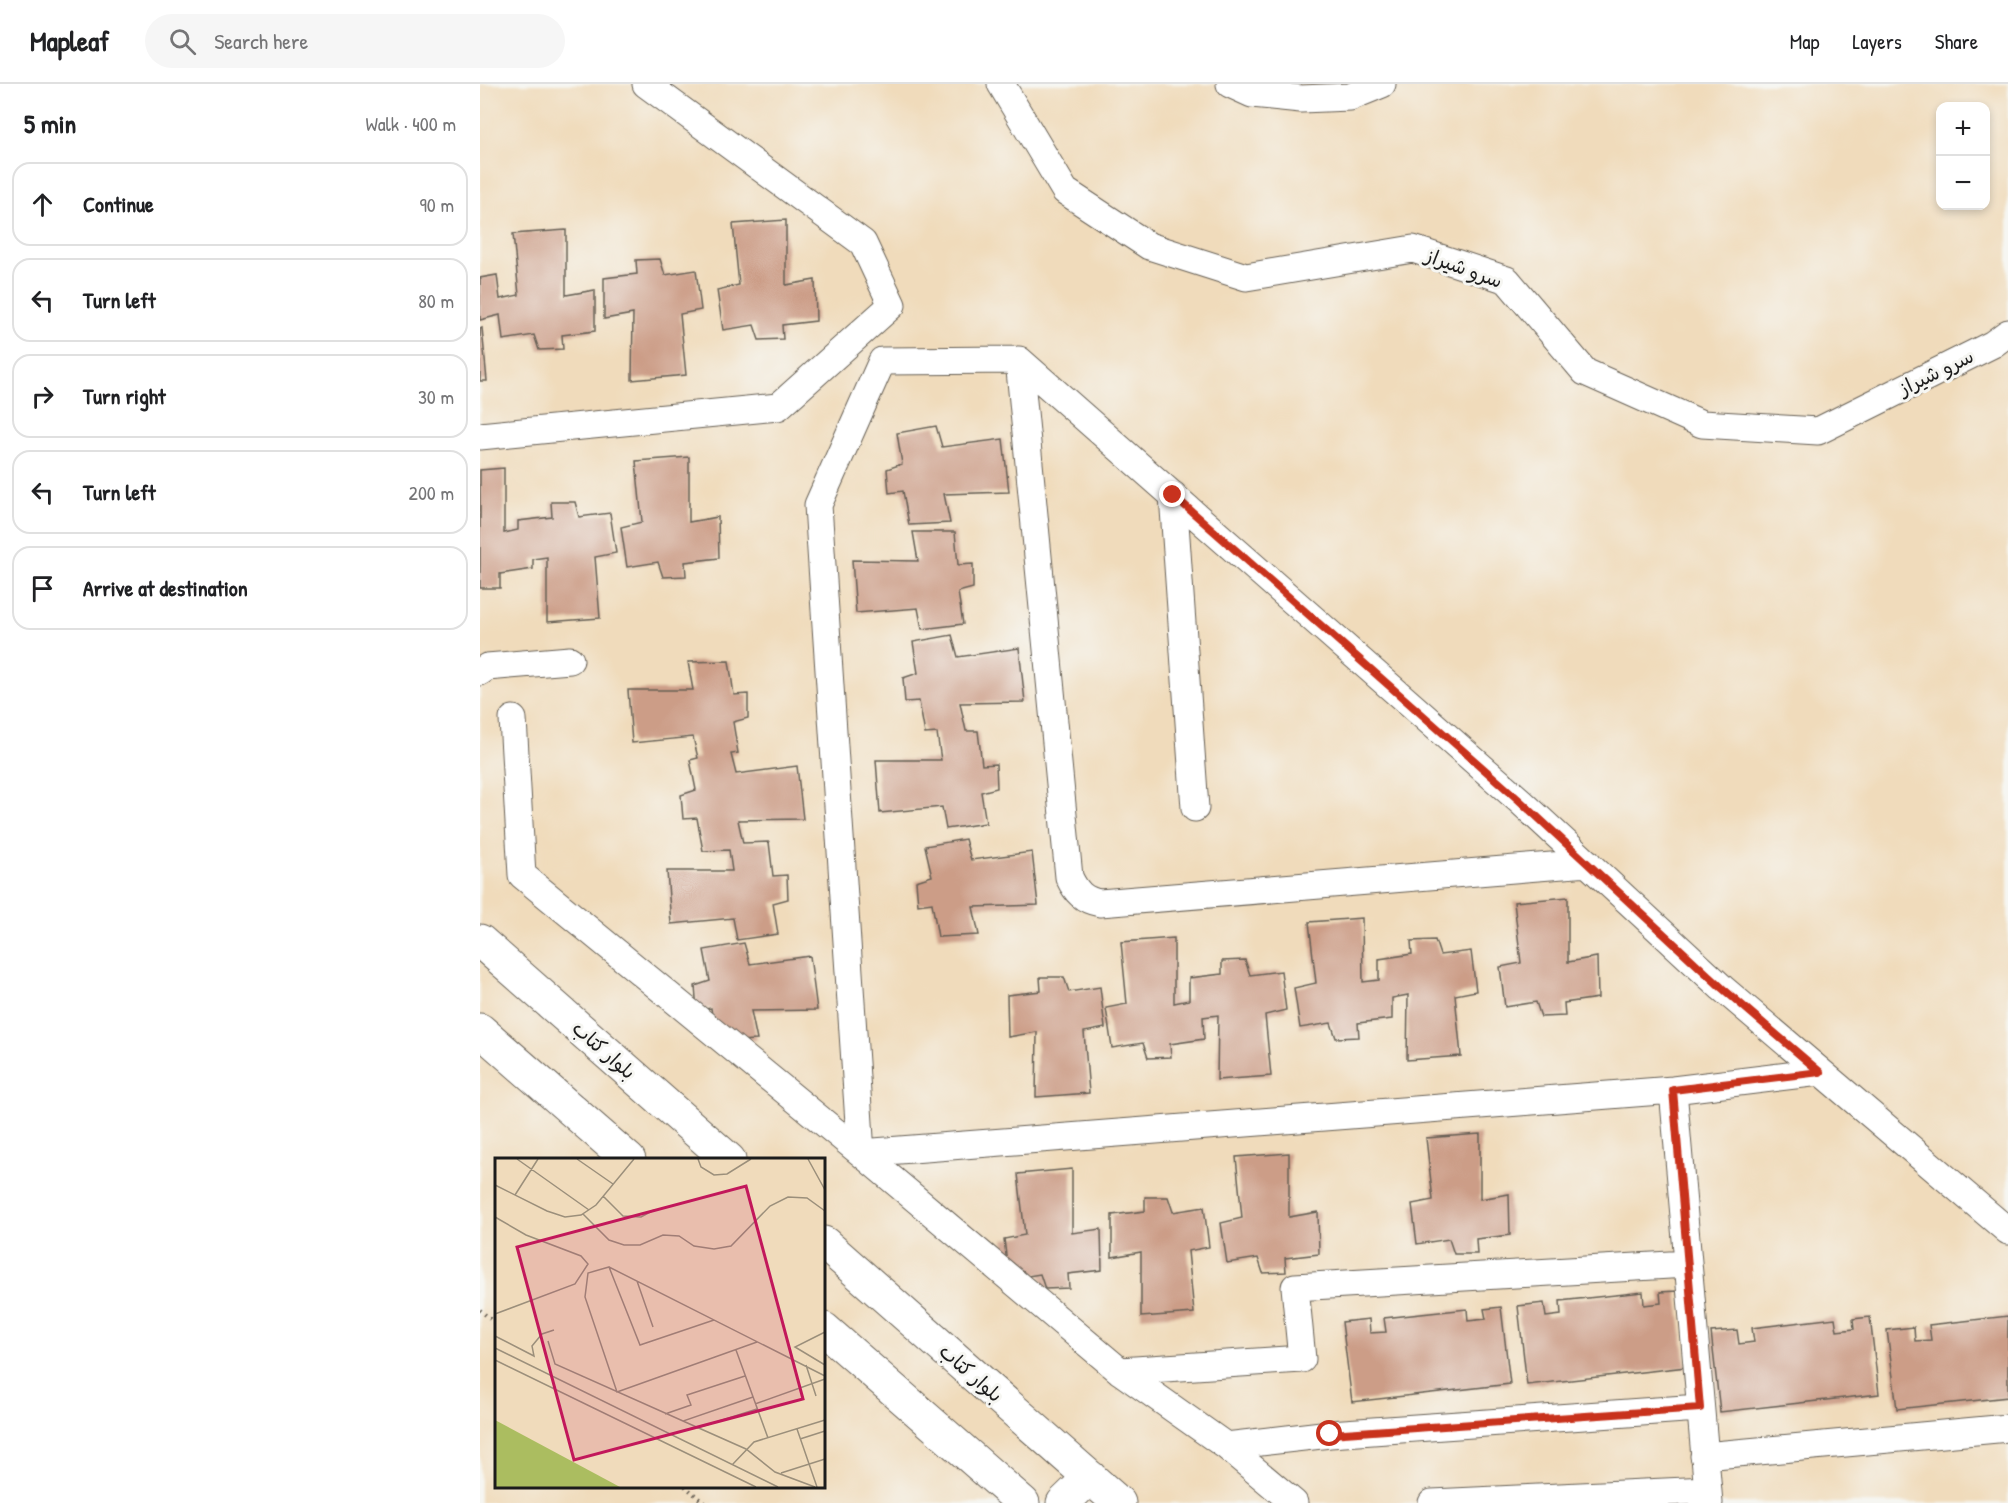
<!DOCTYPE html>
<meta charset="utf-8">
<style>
:root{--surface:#fff;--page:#f6f6f6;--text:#202124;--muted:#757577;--line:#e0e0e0}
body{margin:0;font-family:"Patrick Hand","Playpen Sans Arabic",sans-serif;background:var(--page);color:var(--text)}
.controls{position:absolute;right:18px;top:18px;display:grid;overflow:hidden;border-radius:12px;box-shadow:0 3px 9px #0003}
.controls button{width:54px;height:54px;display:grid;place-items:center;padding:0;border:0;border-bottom:2px solid var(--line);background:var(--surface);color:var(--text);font:30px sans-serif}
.stop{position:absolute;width:18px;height:18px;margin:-14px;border:4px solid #c8321e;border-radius:50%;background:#fff}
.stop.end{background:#c8321e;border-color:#fff;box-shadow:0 2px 6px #0008}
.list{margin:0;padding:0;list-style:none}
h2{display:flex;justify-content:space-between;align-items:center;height:78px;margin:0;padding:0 24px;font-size:26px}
h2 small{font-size:20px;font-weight:400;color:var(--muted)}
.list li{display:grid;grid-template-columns:39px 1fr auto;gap:18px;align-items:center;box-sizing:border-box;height:84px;margin:0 12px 12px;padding:0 12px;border:2px solid var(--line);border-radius:18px}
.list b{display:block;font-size:22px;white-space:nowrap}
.list em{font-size:20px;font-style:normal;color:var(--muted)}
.icon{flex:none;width:33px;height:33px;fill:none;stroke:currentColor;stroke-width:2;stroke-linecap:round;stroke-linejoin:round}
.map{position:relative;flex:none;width:1528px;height:1419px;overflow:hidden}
header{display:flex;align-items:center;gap:36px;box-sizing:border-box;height:84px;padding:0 30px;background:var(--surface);border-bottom:2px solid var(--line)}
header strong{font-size:28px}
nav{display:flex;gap:33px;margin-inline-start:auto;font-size:21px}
.search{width:420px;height:54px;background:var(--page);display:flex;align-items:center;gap:15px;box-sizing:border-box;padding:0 21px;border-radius:33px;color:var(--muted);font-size:22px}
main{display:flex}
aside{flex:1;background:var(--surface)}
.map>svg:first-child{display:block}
.building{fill:#cc9d87}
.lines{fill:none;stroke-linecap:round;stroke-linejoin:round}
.minor-casing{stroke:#665f54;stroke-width:29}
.secondary-casing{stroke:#665f54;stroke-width:35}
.path{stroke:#665f54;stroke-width:4;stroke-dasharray:1.5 4.5;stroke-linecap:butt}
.minor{stroke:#fff;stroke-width:27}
.secondary{stroke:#fff;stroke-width:33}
.route{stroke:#c8321e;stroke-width:8}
.labels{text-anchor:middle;stroke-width:6;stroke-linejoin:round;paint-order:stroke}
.street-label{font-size:20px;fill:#1c1c1c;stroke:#f6f6f2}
.inset-road{fill:none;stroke:#9b8f7b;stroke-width:1.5}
.view{fill:#c2185b;fill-opacity:0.15;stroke:#c2185b;stroke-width:3}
.inset-edge{fill:none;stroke:#1c1c1c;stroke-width:3}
</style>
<header>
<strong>Mapleaf</strong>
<div class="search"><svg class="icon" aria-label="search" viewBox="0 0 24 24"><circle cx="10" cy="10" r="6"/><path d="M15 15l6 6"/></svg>Search here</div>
<nav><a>Map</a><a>Layers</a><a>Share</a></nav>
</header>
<main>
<aside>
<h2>5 min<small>Walk · 400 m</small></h2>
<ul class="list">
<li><svg class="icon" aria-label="ahead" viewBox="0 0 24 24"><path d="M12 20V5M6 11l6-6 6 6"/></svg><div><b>Continue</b></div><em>90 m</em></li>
<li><svg class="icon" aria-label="left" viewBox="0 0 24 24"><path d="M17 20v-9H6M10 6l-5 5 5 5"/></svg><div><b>Turn left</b></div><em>80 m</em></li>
<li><svg class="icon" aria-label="right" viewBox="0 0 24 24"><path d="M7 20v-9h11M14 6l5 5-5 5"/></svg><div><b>Turn right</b></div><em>30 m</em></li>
<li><svg class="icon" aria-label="left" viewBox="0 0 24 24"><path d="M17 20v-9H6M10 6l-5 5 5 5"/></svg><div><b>Turn left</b></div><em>200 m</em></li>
<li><svg class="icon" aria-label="arrive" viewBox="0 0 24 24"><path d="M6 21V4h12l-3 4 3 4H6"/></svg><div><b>Arrive at destination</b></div></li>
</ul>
</aside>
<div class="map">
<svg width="1528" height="1419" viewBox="0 0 1528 1419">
<rect width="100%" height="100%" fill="#f6f6f2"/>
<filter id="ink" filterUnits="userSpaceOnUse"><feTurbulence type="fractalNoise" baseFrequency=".0167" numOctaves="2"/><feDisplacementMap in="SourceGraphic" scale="12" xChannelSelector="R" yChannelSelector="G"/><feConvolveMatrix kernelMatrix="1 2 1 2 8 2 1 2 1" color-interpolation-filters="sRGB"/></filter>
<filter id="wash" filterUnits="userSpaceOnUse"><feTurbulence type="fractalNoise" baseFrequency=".008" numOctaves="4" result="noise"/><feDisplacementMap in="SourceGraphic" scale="24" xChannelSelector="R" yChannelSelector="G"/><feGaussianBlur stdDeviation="1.35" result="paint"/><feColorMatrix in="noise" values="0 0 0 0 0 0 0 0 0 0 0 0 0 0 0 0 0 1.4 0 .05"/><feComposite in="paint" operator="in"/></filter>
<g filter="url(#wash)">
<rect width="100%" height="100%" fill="#f0dbbb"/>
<g id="blocks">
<!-- building -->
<path class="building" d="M306,136V201L335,196L336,237L302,241L303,255L279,256L274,241L243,246L237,206L259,201L253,140Z
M86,146V211L115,206V247L82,251L83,265L59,266L54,251L23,256L20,231L0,236V194L17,191L20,215L39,211L33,150Z
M180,175L185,191L216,186L221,226L200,230L206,291L152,296L153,230L124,235V194L157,190L156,176Z
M2,244L7,297H0V245Z
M456,342L462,363L523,355L529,408L464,410L470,439L429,441L423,407L409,409L407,385L422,380L417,349Z
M209,373V438L238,433L239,474L205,478L206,492L183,493L178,478L147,483L141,443L162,438L156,377Z
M24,384V449L38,446V437L72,433L71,418H95L99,433L130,429L136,469L115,473L120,534L67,538V473L53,475V485L20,490V504H0V386Z
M433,448H475L478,481L493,480V504L478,508L483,540L442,545L438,524L376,529L372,476L438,477Z
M472,551L478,573L539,564L545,618L480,619L486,647H498L502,681L516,680L517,704L501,708L506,739L466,745L462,723L400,729L396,676H461L457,649L445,650L439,617L425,618L423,594L438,589L433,558Z
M249,577L254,611L268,610V634L253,638L258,669L251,670L256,690L317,682L323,735L258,736L263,759L289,758L293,792L307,791L308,815L293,819L298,850L257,856L253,834L191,840L187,787H252L249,766L223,767L217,734L203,735L201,711L216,706L210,676L218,674L213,653L152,659L148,606H213L208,578Z
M485,755L491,776L552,768L558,821L493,823L499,851L458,853L452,819L438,821L436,797L452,792L445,762Z
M1088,813V878L1117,873L1118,914L1084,919L1085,932L1061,933L1056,918L1025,923L1020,883L1041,879L1034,818Z
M882,834L883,898L899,896V875L932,870L931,857L955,856L960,871L991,867L996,907L975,911L981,972L927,976L928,911L912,914V935L878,939L879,953L856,954L851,939L820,944L814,904L836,899L829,838Z
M694,854V919L709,916V894L742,890V877L765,876L770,891L801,887L806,926L785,931L791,992L737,996L738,931L723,933L724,955L690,960L691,973L668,974L663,959L632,964L626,924L647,920L641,858Z
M264,859L270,880L330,872L337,926L271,927L277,956L236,958L231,924L217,926L215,902L230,897L224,866Z
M560,893H584L589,908L620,903L625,944L604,948L609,1009L556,1013L557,948L528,953L527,911L561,907Z
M1000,1050V1115L1029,1110L1030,1151L996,1155L997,1170H974L969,1155L937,1160L932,1120L953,1116L946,1054Z
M809,1069V1133L838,1128L839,1170L805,1174L806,1188L783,1189L778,1174L747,1179L741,1139L762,1134L756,1073Z
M592,1085V1149L621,1145L622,1186L588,1190L589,1204L565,1205L560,1190L529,1195L524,1155L545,1151L538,1090Z
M665,1113H688L693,1128L724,1123L729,1163L708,1167L714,1229L661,1233V1168L632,1173V1131L665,1127Z
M1197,1207L1206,1283L1047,1301L1038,1222L1064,1219L1066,1233L1081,1231L1080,1217L1163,1208L1164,1221L1181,1219L1180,1208Z
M1021,1223L1030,1300L872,1318L862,1238L889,1235L890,1249L906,1248L904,1234L987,1225L988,1237L1006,1235L1004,1225Z
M1528,1232V1313L1417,1325L1407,1246L1434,1243L1435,1257L1451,1256L1449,1241Z
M1390,1233L1399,1310L1240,1328L1231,1248L1257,1246L1259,1260L1274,1258L1272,1244L1355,1234L1357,1247L1374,1245L1373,1235Z"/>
</g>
</g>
<g filter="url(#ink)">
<use href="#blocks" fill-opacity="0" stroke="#665f54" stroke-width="1.5"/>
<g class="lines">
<!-- minor casing -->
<g class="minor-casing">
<path id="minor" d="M521,0L585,107L669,162L766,193L933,165L1027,196L1105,288L1222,340L1338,347L1513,260L1528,249
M750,0L772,10L821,15L870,13L902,0
M539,276L1039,716L1242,904L1528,1147
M0,352L298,323L412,221L383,159L166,0
M693,411L715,724
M0,588L7,583L90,576
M33,635L42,791L381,1069L640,1287L746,1362
M1108,779L620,819C603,816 596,808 589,793L539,276L402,277L338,421L381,1069L1193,1006L1340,988
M1193,1006L1229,1419
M640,1287L822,1275L815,1203L1207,1180
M1224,1372L1528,1344
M814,1419L746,1362L850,1350L1219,1324
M952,1419L1227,1406"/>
</g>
<!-- secondary casing -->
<g class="secondary-casing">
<path id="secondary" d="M0,857L249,1076
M0,946L149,1076
M344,1159L639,1419
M344,1245L543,1419
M583,1419L610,1393"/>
</g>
<!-- path -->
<path class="path" d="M0,1226L16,1240
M205,1402L224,1419"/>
<!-- minor -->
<use href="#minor" class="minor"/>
<!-- secondary -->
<use href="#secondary" class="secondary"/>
</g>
</g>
<g class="lines" filter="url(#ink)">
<!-- route -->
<path class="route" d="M693,411L1039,716L1242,904L1340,988L1193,1006L1220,1324L850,1350"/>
</g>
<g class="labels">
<!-- street labels -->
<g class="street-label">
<text transform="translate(984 184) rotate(20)" y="7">سرو شیراز</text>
<text transform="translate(1456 288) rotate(-26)" y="7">سرو شیراز</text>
<text transform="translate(124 966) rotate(41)" y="7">بلوار کتاب</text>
<text transform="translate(491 1289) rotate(41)" y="7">بلوار کتاب</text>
</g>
</g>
<!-- overview -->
<g transform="translate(15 1074)">
<rect width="330" height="330" fill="#f0dbbb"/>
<path d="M0,262L125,329H0Z" fill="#abbd60"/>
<path class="inset-road" d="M22,1L94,52M82,1L118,26M203,1L206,9L219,17L232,16L256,1M313,1L330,32M0,27L52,53L70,59L86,57L101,47L139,1M20,37L43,1M108,38L128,58L146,59L159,52M88,56L114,82L129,87H145L168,77L184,78L199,88L219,91L236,88L275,48L293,39L312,40L330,53M0,59L31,77L86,98L93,106L80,126L0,156M114,109L330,218M142,123L158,169M219,162L145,187L114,109L93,115L90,139L122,234L262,184M330,174L300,189L330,207M0,178L39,198L37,188L47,176L59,172M53,183L60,206L188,263M0,190L283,329M241,192L273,280M0,202L261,329M311,207L321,238M258,239L188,263L251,291L280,314L320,329M260,246L330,221M170,256L196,247L192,237L250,218M202,270L262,251M302,271L322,329M305,281L330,273M237,307L259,284L330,262M286,315L330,301"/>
<path class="view" d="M251,28L308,241L79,302L22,89Z"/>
<rect width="330" height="330" class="inset-edge"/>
</g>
</svg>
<div class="controls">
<button>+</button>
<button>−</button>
</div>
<div class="stop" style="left:850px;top:1350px"></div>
<div class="stop end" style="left:693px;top:411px"></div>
</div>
</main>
